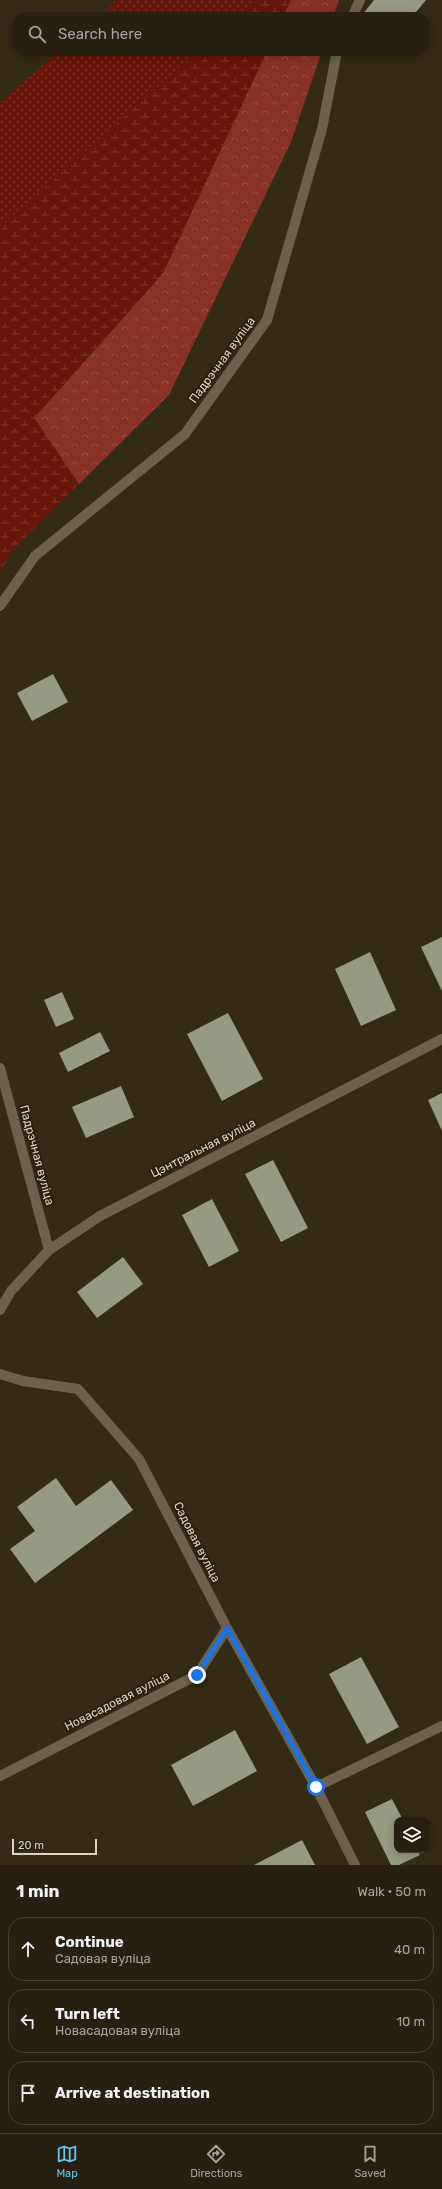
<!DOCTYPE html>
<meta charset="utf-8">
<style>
:root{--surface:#272010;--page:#2f2819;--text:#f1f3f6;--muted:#a4a39f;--line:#433e30;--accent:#68c4f0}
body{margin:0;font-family:Rubik,sans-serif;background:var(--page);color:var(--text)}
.controls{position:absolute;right:12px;bottom:12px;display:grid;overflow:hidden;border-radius:8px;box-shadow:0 2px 10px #0003}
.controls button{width:36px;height:36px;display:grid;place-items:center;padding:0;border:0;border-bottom:1px solid var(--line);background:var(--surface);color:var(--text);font:20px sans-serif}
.scale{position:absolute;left:12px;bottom:10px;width:85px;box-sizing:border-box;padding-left:4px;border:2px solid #dad5c7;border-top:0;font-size:11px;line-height:14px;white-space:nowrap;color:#dad5c7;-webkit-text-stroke:3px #2a210b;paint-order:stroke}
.stop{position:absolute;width:12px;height:12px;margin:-9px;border:3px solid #1a73e8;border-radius:50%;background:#fff}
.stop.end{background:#1a73e8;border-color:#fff;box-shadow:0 1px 4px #0008}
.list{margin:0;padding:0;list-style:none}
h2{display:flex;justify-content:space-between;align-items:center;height:52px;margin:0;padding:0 16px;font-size:17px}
h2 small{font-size:13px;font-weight:400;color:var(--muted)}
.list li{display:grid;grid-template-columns:26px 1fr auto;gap:12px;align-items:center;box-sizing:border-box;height:64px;margin:0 8px 8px;padding:0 8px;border:1px solid var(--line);border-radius:16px}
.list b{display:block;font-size:15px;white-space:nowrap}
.list p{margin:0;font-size:13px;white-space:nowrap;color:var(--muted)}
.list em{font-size:13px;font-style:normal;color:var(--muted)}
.icon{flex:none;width:22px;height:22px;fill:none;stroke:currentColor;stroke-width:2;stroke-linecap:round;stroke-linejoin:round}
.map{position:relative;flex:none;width:442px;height:1865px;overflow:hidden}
.search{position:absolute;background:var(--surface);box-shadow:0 2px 10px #0003;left:12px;right:12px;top:12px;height:44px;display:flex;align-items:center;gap:10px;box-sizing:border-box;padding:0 14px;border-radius:16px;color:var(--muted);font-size:15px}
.sheet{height:268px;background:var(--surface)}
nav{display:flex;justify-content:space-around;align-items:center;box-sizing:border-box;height:56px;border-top:1px solid var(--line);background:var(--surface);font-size:11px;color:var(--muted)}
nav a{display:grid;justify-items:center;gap:2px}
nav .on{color:var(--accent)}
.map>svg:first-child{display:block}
.grass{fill:url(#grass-dots)}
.forest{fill:url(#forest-crowns)}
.wetland{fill:url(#wetland-marsh)}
.building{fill:#959a80}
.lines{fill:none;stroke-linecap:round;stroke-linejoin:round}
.minor{stroke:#6c624b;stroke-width:10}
.route{stroke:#1a73e8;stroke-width:5}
.labels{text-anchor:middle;stroke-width:4;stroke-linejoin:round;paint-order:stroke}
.street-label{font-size:12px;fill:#dad5c7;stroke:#2a210b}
</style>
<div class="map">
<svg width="442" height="1865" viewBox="0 0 442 1865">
<defs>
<pattern id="grass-dots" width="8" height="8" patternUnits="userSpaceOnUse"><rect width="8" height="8" fill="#68150b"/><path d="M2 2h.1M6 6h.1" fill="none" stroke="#7d362d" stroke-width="1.8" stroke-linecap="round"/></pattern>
<pattern id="forest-crowns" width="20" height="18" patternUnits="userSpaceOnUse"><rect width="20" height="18" fill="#883125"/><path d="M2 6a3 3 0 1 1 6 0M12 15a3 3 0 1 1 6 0" fill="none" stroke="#984e43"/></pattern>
<pattern id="wetland-marsh" width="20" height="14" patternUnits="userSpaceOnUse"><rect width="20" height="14" fill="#68150b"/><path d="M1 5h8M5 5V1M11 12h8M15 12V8" fill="none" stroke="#7d362d"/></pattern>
</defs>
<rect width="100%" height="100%" fill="#342b15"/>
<!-- grass -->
<path class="grass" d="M117,0H255L236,17H98Z
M59,51H198L0,227V103Z"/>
<!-- forest -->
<path class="forest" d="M291,0H339L333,17H283Z
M267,51H322L291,142L169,395L79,484L34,418L163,273Z"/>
<!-- wetland -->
<path class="wetland" d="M255,0H291L283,17H236Z
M198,51H267L163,273L34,418L79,484L12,551L0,572V227Z"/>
<!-- building -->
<path class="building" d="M374,0H426L412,17H364L362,15Z
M53,674L68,702L32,721L17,693Z
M442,937V991L421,947Z
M370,952L396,1010L361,1026L335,969Z
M62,992L74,1019L56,1027L44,1000Z
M228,1013L263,1079L222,1101L187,1034Z
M100,1032L110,1051L68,1072L59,1053Z
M121,1086L134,1117L86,1138L72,1107Z
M442,1093V1131L428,1100Z
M273,1160L308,1228L281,1242L245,1174Z
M212,1199L239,1251L209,1267L182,1215Z
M123,1257L143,1284L97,1318L77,1292Z
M56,1478L76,1506L111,1480L133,1510L35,1583L10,1549L35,1531L17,1507Z
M361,1657L399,1727L367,1744L329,1674Z
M235,1730L257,1771L193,1806L171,1765Z
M392,1799L403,1820H397V1850H418L420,1855L399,1865H391L365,1812Z
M302,1840L315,1865H254Z"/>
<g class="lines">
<!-- minor -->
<path class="minor" d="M352,17L360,0
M0,606L35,556L185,434L267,320L322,129L337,51
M0,1068L49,1250
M0,1310L11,1291L49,1250L100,1216L442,1039
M0,1374L23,1381L78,1389L139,1459L227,1628L316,1787L355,1865
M0,1776L197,1675L227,1628
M316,1787L442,1726"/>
</g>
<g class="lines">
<!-- route -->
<path class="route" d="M197,1675L227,1628L316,1787"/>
</g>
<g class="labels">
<!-- street labels -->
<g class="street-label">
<text transform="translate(222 360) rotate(-54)" y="4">Падрэчная вуліца</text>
<text transform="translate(203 1148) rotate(-27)" y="4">Цэнтральная вуліца</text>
<text transform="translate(37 1155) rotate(75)" y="4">Падрэчная вуліца</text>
<text transform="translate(197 1542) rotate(63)" y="4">Садовая вуліца</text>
<text transform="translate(117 1701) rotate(-27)" y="4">Новасадовая вуліца</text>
</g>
</g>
</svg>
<div class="controls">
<button><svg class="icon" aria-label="layers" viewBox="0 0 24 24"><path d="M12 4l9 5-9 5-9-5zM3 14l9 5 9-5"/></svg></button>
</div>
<div class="scale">20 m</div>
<div class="stop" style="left:316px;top:1787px"></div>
<div class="stop end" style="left:197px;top:1675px"></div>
<div class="search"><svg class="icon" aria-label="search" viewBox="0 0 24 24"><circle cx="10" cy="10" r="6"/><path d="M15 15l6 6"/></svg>Search here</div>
</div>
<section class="sheet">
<h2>1 min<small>Walk · 50 m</small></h2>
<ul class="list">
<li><svg class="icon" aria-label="ahead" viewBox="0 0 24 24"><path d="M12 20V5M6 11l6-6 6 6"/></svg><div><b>Continue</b><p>Садовая вуліца</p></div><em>40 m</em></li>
<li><svg class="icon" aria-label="left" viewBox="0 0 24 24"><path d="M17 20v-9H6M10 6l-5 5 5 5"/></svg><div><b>Turn left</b><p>Новасадовая вуліца</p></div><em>10 m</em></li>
<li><svg class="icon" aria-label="arrive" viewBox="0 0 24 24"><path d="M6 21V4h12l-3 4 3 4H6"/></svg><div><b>Arrive at destination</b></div></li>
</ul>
</section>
<nav>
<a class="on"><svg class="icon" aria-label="map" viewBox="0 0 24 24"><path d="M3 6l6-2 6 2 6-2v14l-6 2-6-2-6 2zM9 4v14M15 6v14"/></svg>Map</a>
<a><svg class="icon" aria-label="directions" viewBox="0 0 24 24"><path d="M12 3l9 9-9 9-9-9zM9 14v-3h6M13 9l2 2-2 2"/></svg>Directions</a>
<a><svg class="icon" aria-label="saved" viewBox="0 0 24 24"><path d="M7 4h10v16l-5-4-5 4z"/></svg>Saved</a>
</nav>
